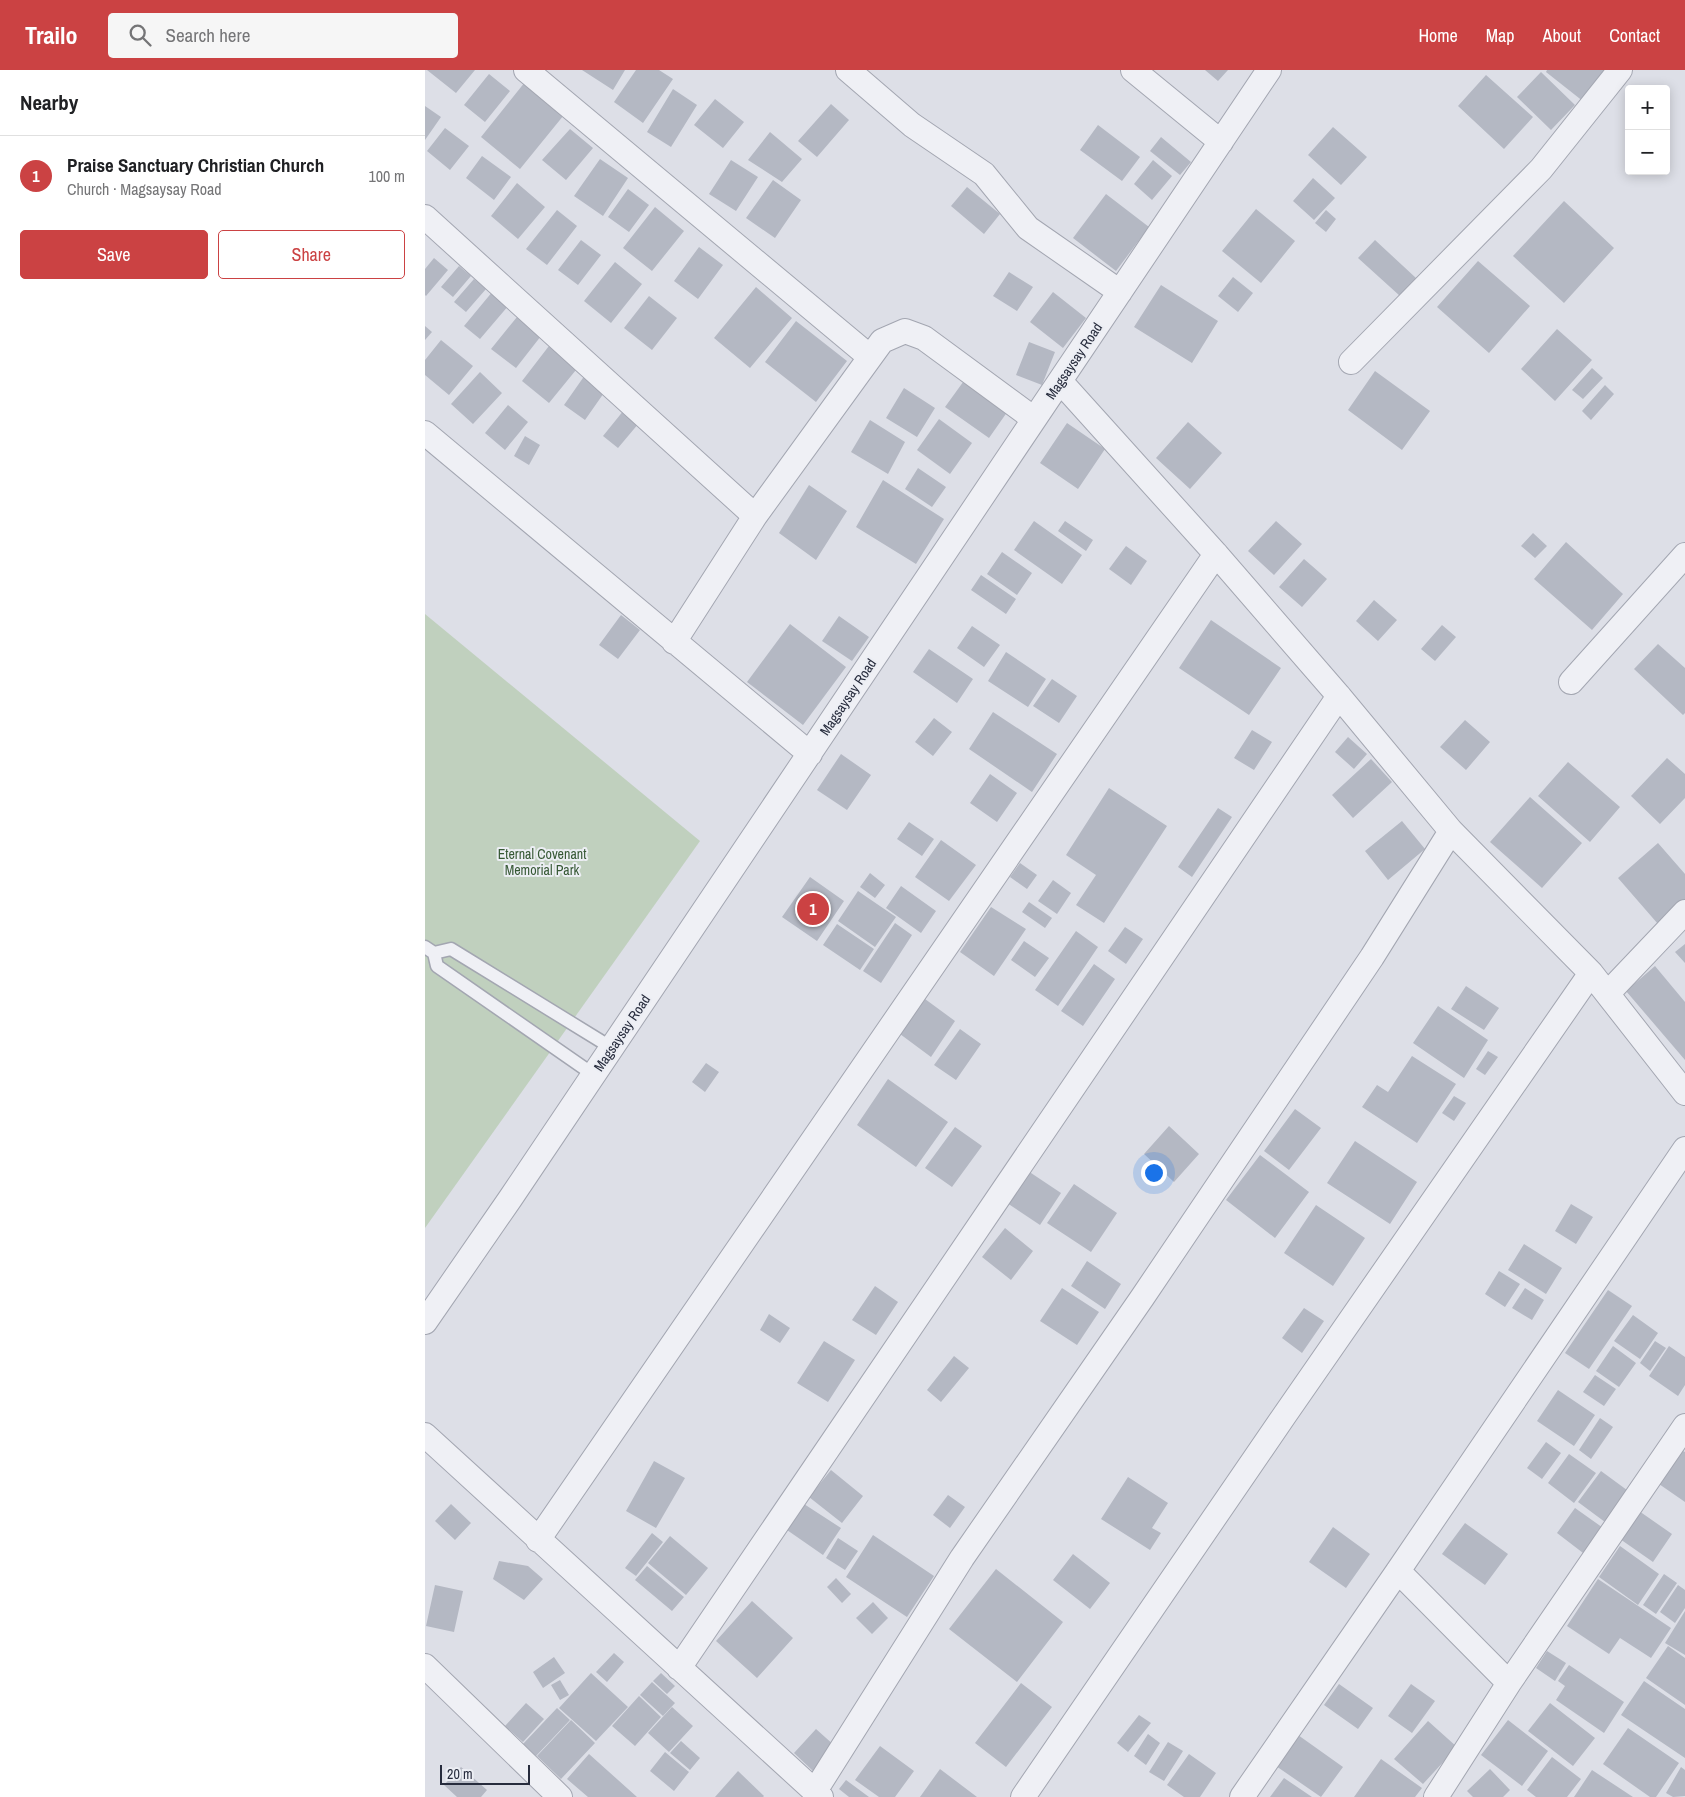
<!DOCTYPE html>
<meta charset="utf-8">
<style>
:root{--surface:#fff;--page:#f6f6f6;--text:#202124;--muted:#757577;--line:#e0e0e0;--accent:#cb4243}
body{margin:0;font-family:"Archivo Narrow",sans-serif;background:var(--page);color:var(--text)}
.controls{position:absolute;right:15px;top:15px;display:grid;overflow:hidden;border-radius:5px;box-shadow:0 2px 12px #0003}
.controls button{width:45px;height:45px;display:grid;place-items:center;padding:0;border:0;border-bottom:1px solid var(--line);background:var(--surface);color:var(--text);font:25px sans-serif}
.scale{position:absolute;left:15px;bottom:12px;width:90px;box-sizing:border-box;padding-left:5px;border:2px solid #272c3d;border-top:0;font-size:14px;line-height:18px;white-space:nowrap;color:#272c3d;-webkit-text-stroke:4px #eceef4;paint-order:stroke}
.you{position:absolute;left:728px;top:1102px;width:18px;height:18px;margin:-12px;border:4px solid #fff;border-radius:50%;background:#1a73e8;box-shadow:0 0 0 8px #1a73e833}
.badge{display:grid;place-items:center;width:32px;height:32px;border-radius:50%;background:var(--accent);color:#fff;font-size:16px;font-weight:700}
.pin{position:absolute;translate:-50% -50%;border:2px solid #fff;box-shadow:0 1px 5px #0006}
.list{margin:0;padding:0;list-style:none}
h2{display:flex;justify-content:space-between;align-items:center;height:65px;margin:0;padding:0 20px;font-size:21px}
h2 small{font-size:16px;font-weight:400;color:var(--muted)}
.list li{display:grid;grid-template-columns:32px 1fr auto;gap:15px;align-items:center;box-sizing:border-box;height:80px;padding:0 20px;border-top:1px solid var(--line)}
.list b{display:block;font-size:19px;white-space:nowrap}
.list p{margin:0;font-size:16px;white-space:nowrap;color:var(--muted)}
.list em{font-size:16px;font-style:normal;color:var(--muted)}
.actions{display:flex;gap:10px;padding:15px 20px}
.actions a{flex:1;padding:11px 0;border:1px solid var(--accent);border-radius:5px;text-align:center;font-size:18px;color:var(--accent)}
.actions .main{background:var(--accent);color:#fff}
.icon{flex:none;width:28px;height:28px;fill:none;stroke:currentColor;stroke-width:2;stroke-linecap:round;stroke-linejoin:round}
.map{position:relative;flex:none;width:1260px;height:1727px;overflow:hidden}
header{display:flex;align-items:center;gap:30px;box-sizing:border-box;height:70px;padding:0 25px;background:var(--accent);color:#fff}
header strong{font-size:24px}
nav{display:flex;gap:28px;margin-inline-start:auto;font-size:18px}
.search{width:350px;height:45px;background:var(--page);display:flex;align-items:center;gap:12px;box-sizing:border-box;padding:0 18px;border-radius:5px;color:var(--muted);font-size:19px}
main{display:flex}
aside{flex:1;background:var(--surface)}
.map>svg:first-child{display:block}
.green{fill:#c0d0be}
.building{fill:#b4b8c3}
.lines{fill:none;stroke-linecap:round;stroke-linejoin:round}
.lane-casing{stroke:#a3a6b1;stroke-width:15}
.street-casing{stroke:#a3a6b1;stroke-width:26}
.lane{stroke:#eff0f5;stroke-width:12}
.street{stroke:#eff0f5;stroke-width:24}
.labels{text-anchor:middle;stroke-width:4;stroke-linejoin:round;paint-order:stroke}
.street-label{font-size:14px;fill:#272c3d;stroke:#eceef4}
.park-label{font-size:14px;fill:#365834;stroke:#eceef4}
</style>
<header>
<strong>Trailo</strong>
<div class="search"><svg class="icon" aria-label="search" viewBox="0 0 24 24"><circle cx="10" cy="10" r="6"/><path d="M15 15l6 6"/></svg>Search here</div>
<nav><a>Home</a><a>Map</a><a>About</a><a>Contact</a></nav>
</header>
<main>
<aside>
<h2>Nearby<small></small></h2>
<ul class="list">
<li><span class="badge">1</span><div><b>Praise Sanctuary Christian Church</b><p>Church · Magsaysay Road</p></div><em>100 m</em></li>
</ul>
<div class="actions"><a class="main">Save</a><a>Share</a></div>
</aside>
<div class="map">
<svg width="1260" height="1727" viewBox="0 0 1260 1727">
<rect width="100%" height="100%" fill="#dddfe7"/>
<!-- green -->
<path class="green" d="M0,544L275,771L0,1158Z"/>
<!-- building -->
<path class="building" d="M2,0H50L31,23Z
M157,0H200L188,20Z
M211,0H234L248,9L218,53L189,32Z
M780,0H803L793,11Z
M1122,0H1184L1159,32L1121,2Z
M1116,2L1150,35L1126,60L1092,27Z
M64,4L85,21L60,52L39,35Z
M1061,5L1108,47L1079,79L1033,36Z
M104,7L143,40L95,99L56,67Z
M248,19L272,35L246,77L222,62Z
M290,29L319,52L298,78L269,55Z
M406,34L424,50L392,87L373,71Z
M0,36L16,47L0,70Z
M673,55L715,87L697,111L655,80Z
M908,57L942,87L916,115L883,85Z
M20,58L44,76L25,100L2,81Z
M145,59L168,78L141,110L117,90Z
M345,62L377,89L357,112L323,90Z
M736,67L766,92L755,105L725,81Z
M57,86L86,107L69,130L41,108Z
M175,89L203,108L178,146L149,126Z
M306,90L333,107L311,141L284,124Z
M728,90L747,106L727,130L709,114Z
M888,108L910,128L889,150L868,131Z
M348,110L376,130L350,168L321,148Z
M92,113L120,137L93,169L66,146Z
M542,117L575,144L559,164L526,136Z
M203,119L224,135L204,162L183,147Z
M681,124L724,157L691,201L648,168Z
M1139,131L1189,178L1139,233L1088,186Z
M230,137L259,161L227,201L198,178Z
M831,139L870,171L836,213L797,181Z
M132,140L152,156L122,195L101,179Z
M901,140L911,149L901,162L890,153Z
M156,170L176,185L153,215L133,200Z
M950,170L991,208L975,226L933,188Z
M274,177L298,195L273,229L249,211Z
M9,188L23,200L1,226L0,225V199Z
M1053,191L1105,236L1064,283L1012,237Z
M190,192L217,214L186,253L159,231Z
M34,196L46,206L28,227L16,217Z
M584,202L608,217L592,241L568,226Z
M808,207L828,223L813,242L793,226Z
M49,209L61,219L41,242L29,232Z
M736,215L793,251L767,293L709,257Z
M331,217L367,248L325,298L289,268Z
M68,221L84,235L55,269L39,256Z
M628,222L661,248L638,278L605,252Z
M224,226L252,248L227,280L199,258Z
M92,247L116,266L91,298L66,279Z
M371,251L422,291L391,332L340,292Z
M0,256L7,262L0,270Z
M1132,259L1167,290L1130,331L1096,299Z
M16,270L48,296L24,325L0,305V290Z
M127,272L155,295L124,333L97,311Z
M604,272L630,282L617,315L591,305Z
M1167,298L1178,308L1158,329L1147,320Z
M950,301L1005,341L977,380L923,340Z
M55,302L77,323L48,354L26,334Z
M160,305L181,320L160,350L139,335Z
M541,308L585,338L564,368L520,337Z
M1180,315L1189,324L1166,350L1157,341Z
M479,318L510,338L492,367L461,348Z
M83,335L103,352L80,380L60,363Z
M199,340L214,353L193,378L178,366Z
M514,349L547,373L525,404L492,380Z
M445,350L480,372L463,404L426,382Z
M763,352L797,383L765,419L731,388Z
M642,353L680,379L653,419L615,393Z
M100,366L115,375L104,395L89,386Z
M493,398L521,417L507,437L480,419Z
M458,410L519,449L491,494L431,457Z
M384,415L422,441L391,490L354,463Z
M609,451L657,485L637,514L589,480Z
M640,451L668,470L661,481L633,461Z
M851,451L877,474L849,505L823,481Z
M1108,463L1122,476L1110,488L1096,476Z
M1141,472L1198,524L1167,560L1109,509Z
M701,476L722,491L706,515L684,499Z
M577,482L607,503L592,525L562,504Z
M879,489L902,509L877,537L854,517Z
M556,505L591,529L581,544L546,520Z
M949,530L972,550L953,571L931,551Z
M196,545L215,560L193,589L174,575Z
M414,546L444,567L427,591L397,571Z
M786,550L856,598L824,645L754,598Z
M365,554L421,597L378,655L322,612Z
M1017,555L1031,567L1010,591L996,579Z
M547,556L575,575L559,597L532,578Z
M1233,574L1260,598V643L1258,645L1209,599Z
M504,579L548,609L532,633L488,602Z
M581,582L621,609L603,637L563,611Z
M627,609L652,626L634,653L608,636Z
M568,642L632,684L607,722L544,679Z
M509,648L527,662L508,686L490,672Z
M1040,650L1065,672L1041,700L1015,677Z
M827,660L847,672L829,700L809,688Z
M923,667L942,684L929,699L910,682Z
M416,684L446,705L422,740L392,720Z
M1242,688L1260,704V728L1235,754L1206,726Z
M946,689L967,712L928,748L907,725Z
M1143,692L1195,737L1165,772L1113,726Z
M565,704L592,723L572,752L545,733Z
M684,718L742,756L679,853L651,835L671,805L641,785Z
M1105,727L1157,773L1117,818L1065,772Z
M793,738L807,747L767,807L753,797Z
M977,751L1000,779L963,810L940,781Z
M484,752L509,769L497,786L472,769Z
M516,770L551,795L524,831L490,807Z
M1233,773L1260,804V832L1233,854L1193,808Z
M595,793L612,805L602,819L585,807Z
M445,803L460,815L450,828L435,817Z
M385,807L419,831L392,871L357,847Z
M628,810L646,823L632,844L613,831Z
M476,816L511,841L496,863L461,838Z
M433,821L471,847L450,877L413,851Z
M604,832L627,848L620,858L597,842Z
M566,837L601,859L569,906L535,882Z
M470,853L487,865L456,913L438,901Z
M412,854L449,879L435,900L398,875Z
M700,857L718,869L701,894L683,881Z
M651,861L673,877L633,936L610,920Z
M599,871L624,888L610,907L586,890Z
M1260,874V893L1250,882Z
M669,894L690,909L658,956L636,941Z
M1230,896L1260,932V990L1201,921Z
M1041,916L1074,938L1059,960L1026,939Z
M500,929L530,951L506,987L475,964Z
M1013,936L1063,970L1039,1008L988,973Z
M535,959L556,974L531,1010L509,995Z
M1063,981L1073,987L1060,1005L1051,999Z
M987,986L1031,1014L992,1073L937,1037L952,1015L963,1022Z
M281,993L294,1002L280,1022L267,1012Z
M463,1009L523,1052L491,1097L432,1055Z
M1029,1026L1041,1033L1029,1051L1017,1043Z
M870,1039L896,1058L864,1100L839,1081Z
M744,1056L774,1084L749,1112L719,1084Z
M530,1057L557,1076L527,1117L500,1098Z
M930,1071L992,1112L965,1154L902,1113Z
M835,1085L884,1122L850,1168L801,1130Z
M603,1101L636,1123L615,1155L582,1133Z
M649,1114L692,1143L666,1182L622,1153Z
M1146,1134L1168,1147L1151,1174L1130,1161Z
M891,1135L940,1168L908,1216L859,1183Z
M580,1158L608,1181L586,1210L557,1187Z
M1099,1174L1137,1198L1121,1224L1083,1200Z
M662,1191L696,1214L680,1239L646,1216Z
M1074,1201L1095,1214L1080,1237L1060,1224Z
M450,1216L473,1232L451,1265L427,1250Z
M637,1218L674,1242L652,1275L615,1251Z
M1100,1218L1119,1230L1107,1250L1087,1238Z
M1183,1220L1207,1236L1164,1299L1140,1283Z
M879,1238L899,1251L877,1283L857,1268Z
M344,1244L365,1258L355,1273L335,1260Z
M1208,1245L1233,1263L1215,1289L1189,1271Z
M399,1271L430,1290L403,1332L372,1313Z
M1230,1271L1241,1278L1225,1301L1215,1293Z
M1188,1276L1211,1293L1194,1317L1171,1301Z
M1244,1276L1260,1287V1315L1253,1326L1224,1306Z
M529,1286L544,1298L516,1332L502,1320Z
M1170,1305L1191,1319L1179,1336L1158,1322Z
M1133,1320L1170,1345L1149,1376L1112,1351Z
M1175,1348L1188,1357L1166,1389L1154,1380Z
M1121,1372L1136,1383L1117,1409L1102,1398Z
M1258,1381L1260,1382V1432L1234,1414Z
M1144,1384L1171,1403L1149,1433L1123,1413Z
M229,1391L260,1408L231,1458L201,1441Z
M406,1400L438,1426L417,1453L384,1427Z
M1176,1401L1206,1423L1184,1455L1153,1432Z
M703,1407L743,1433L727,1458L736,1463L725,1480L676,1449Z
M523,1425L540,1437L525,1458L508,1445Z
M26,1434L46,1453L30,1470L10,1451Z
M379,1434L416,1458L398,1485L362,1460Z
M1150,1438L1181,1460L1162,1486L1132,1463Z
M1214,1441L1247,1464L1228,1492L1195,1469Z
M1040,1453L1083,1484L1060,1515L1017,1484Z
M908,1457L945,1484L921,1518L884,1492Z
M227,1463L238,1472L211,1506L200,1498Z
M448,1465L509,1506L482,1547L421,1507Z
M245,1466L283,1498L261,1525L223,1493Z
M413,1468L433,1481L420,1500L401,1488Z
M1195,1476L1234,1504L1213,1535L1174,1507Z
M648,1484L685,1513L665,1539L628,1510Z
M74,1491L103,1496L118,1509L99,1530L68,1509Z
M222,1496L259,1527L247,1541L210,1510Z
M571,1499L638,1552L592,1612L524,1559Z
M1239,1504L1252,1513L1231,1544L1218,1535Z
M411,1508L426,1524L417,1533L402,1517Z
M1173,1509L1246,1558L1226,1588L1195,1568L1184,1584L1142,1556Z
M10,1515L38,1521L29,1562L1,1556Z
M1253,1515L1260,1520V1538L1250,1553L1235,1542Z
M327,1531L368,1568L332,1608L291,1571Z
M448,1532L463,1548L447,1564L431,1548Z
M1260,1541V1585L1240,1573Z
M1243,1576L1260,1588V1635L1221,1608Z
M1122,1581L1141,1593L1130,1611L1111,1598Z
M189,1583L199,1592L182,1612L171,1602Z
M129,1587L140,1603L118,1618L108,1602Z
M1144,1595L1199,1632L1179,1663L1131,1630L1140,1616L1133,1611Z
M166,1603L203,1637L171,1671L134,1638Z
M236,1603L250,1616L242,1624L228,1611Z
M135,1610L144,1625L135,1630L126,1615Z
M1219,1611L1260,1639V1688L1196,1645Z
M227,1612L250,1633L238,1646L215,1625Z
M596,1613L627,1637L581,1697L550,1673Z
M914,1614L948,1638L933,1659L899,1635Z
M986,1614L1010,1631L987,1663L963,1646Z
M214,1626L236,1647L210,1676L187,1656Z
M101,1633L119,1649L98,1672L80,1656Z
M1125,1633L1170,1668L1148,1696L1103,1661Z
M247,1637L268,1656L244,1682L223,1663Z
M132,1638L145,1650L111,1686L98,1674Z
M714,1645L726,1653L703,1682L692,1673Z
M146,1650L170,1673L136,1709L112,1686Z
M1083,1650L1123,1681L1097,1716L1056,1685Z
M1003,1651L1032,1677L998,1714L969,1689Z
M1203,1658L1254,1693L1231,1727H1225L1178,1694Z
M391,1659L410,1676L388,1701L369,1683Z
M723,1664L735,1673L721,1695L709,1686Z
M873,1665L918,1697L896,1727L851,1696Z
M256,1671L275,1688L265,1700L245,1683Z
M743,1672L758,1681L739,1711L724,1702Z
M455,1676L489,1701L470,1727H454L430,1710Z
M240,1682L264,1702L249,1721L225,1701Z
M164,1684L212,1727H163L142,1709Z
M764,1684L791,1703L775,1727H759L742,1715Z
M1127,1687L1156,1709L1142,1727H1111L1102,1720Z
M956,1689L997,1718L990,1727H929Z
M36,1697L62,1720L56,1727H32L19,1715Z
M1256,1697L1260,1700V1726L1248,1727L1241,1723Z
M515,1699L552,1727H495Z
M1065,1699L1085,1720L1078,1727H1048L1042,1721Z
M1167,1700L1208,1727H1149Z
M313,1701L339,1726L338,1727H290Z
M859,1708L887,1727H845Z
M421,1710L444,1727H424L414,1719Z"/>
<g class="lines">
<!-- lane casing -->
<g class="lane-casing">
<path id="lane" d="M0,877L9,883L12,896L169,1005
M9,883L26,879L187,978"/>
</g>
<!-- street casing -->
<g class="street-casing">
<path id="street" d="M101,0L445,287
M423,0L487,55L559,104L603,158L695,222
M708,0L796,72
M0,147L330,446
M926,292L1116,99L1195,0
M635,311L791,484L914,626L1026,761L1166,903L1260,1023
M0,363L385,684
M249,572L330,446L457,271L480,261L499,268L609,349
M1146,612L1260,485
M1183,923L1260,842
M0,1252L85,1129L844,0
M0,1365L396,1727
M113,1470L791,484
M973,1501L1084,1613
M0,1596L135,1727
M254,1598L914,626
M390,1721L537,1488L717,1228L947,887L1026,761
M598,1727L859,1346L1166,903
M817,1727L973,1501L1260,1079
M1011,1727L1084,1613L1260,1356"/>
</g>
<!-- lane -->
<use href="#lane" class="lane"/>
<!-- street -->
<use href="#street" class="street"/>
</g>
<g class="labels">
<!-- street labels -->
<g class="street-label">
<text transform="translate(649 291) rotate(-56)" y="5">Magsaysay Road</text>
<text transform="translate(423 627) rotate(-56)" y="5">Magsaysay Road</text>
<text transform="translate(197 963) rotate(-56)" y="5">Magsaysay Road</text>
</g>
<!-- park labels -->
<g class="park-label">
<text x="117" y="789">Eternal Covenant<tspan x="117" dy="16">Memorial Park</tspan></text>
</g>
</g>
</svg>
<div class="controls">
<button>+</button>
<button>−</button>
</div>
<div class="scale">20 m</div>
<div class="you"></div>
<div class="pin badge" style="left:388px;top:839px">1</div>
</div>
</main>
